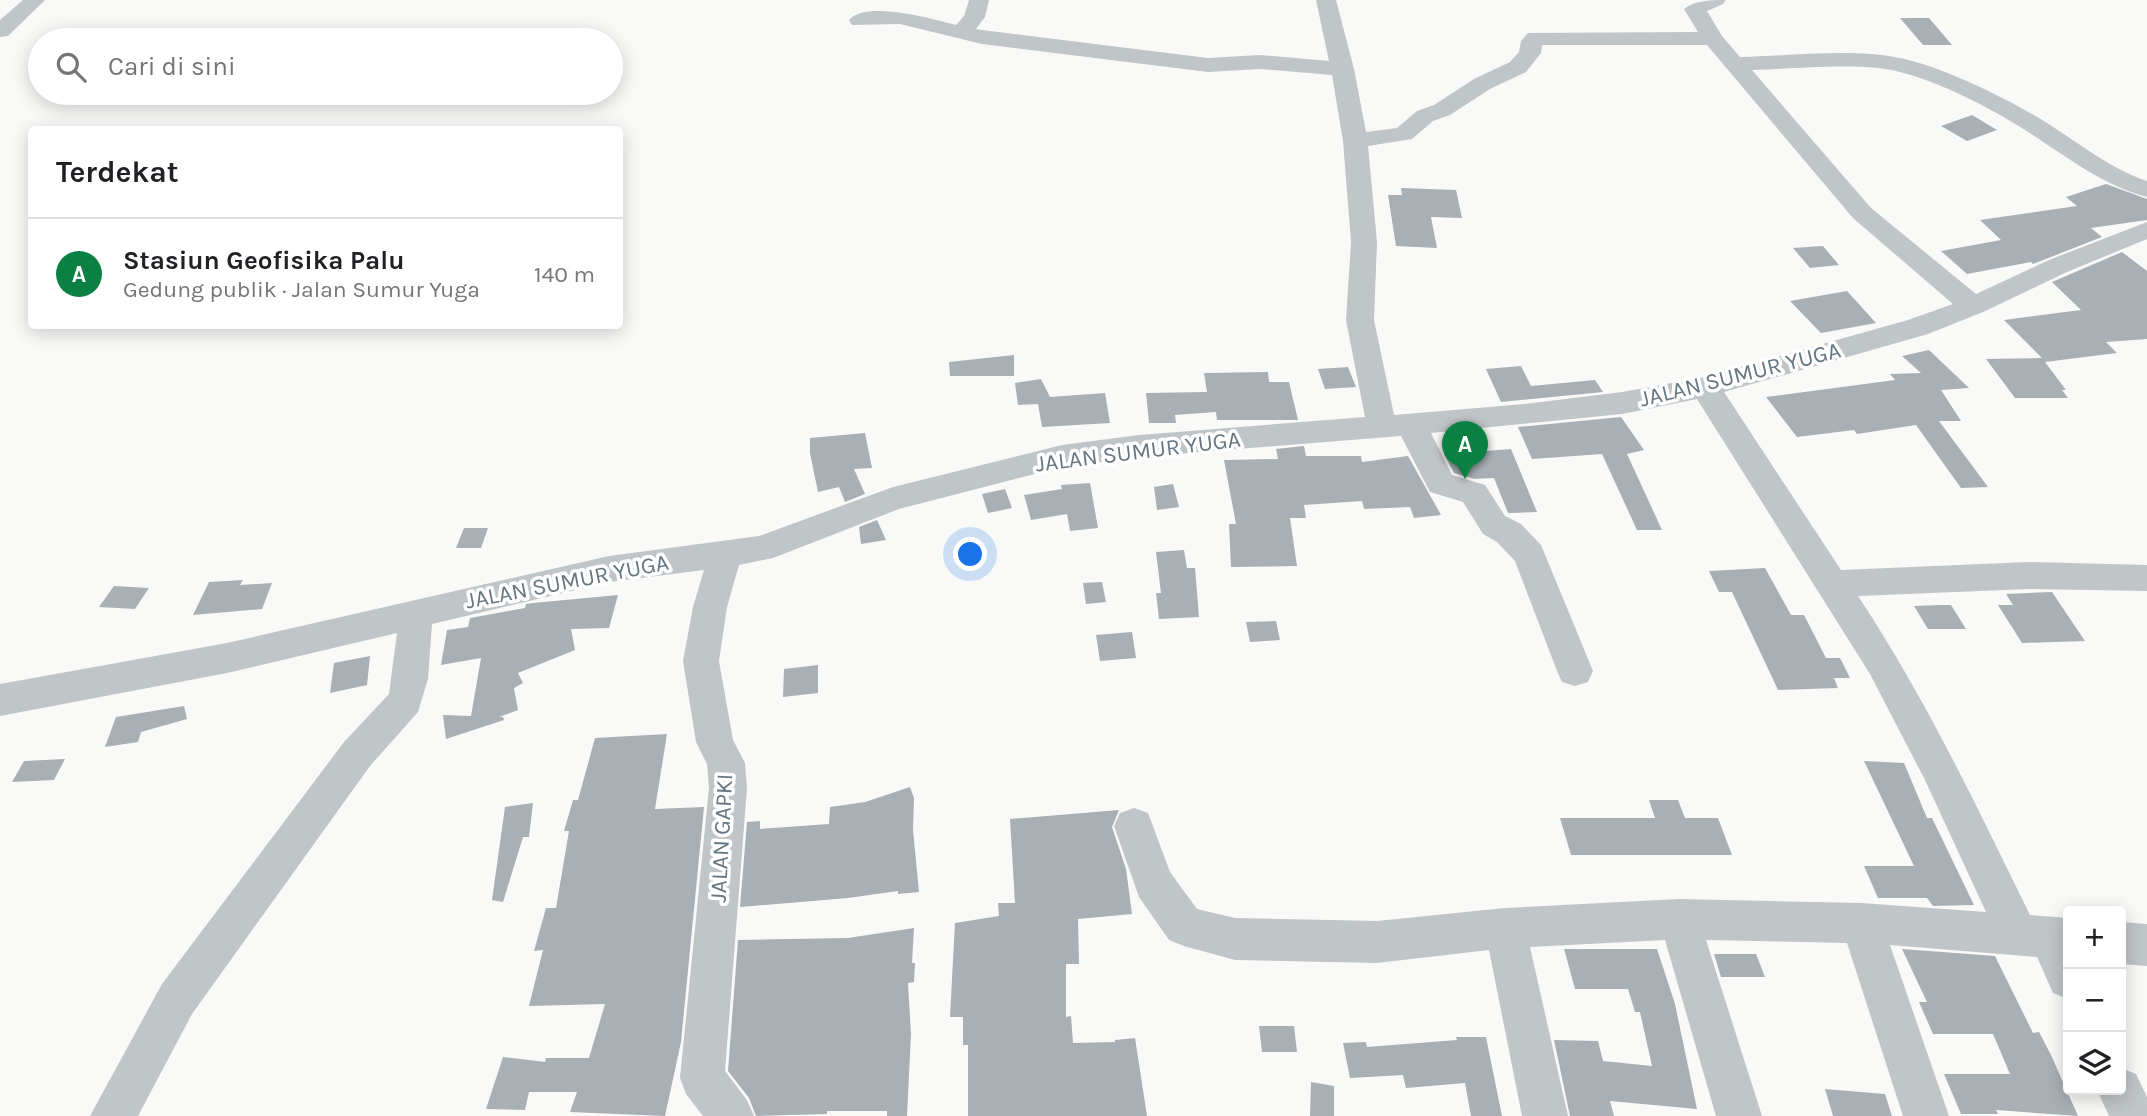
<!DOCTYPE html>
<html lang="id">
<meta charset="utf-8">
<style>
:root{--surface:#fff;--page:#f6f6f6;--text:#202124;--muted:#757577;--line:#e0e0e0;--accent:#0b8043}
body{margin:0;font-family:Karla,sans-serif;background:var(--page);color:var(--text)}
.controls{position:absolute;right:21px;bottom:21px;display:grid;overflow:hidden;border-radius:7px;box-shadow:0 4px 18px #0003}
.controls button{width:63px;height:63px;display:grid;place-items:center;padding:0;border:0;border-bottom:2px solid var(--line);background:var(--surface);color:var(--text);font:35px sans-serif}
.you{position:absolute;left:971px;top:555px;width:24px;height:24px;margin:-18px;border:5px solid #fff;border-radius:50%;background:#1a73e8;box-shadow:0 0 0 10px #1a73e833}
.badge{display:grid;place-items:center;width:46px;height:46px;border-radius:50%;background:var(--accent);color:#fff;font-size:23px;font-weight:700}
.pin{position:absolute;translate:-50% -58px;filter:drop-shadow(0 2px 4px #0008)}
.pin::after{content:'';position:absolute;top:37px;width:24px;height:21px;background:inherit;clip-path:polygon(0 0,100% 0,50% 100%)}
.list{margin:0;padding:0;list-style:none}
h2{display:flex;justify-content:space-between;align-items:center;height:91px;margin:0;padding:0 28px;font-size:30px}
h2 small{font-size:23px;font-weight:400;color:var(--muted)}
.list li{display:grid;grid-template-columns:46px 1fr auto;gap:21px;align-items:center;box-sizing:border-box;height:112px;padding:0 28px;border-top:2px solid var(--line)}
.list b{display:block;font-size:26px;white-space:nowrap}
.list p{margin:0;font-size:23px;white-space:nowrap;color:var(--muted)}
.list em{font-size:23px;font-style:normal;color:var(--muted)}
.icon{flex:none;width:38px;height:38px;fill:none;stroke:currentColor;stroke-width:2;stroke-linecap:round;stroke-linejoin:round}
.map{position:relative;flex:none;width:2147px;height:1116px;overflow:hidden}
.search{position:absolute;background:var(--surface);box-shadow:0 4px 18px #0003;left:28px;top:28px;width:595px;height:77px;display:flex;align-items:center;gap:18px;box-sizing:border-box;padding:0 24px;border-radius:38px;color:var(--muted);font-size:26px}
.panel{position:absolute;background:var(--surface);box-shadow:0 4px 18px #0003;left:28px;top:126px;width:595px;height:203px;border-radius:7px}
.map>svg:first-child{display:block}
.building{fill:#a8b0b6}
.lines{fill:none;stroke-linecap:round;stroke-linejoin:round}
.minor{fill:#c0c5c8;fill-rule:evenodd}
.labels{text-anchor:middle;stroke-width:7;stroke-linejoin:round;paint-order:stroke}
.street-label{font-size:23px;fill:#667680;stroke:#fff}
</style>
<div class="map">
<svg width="2147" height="1116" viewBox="0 0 2147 1116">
<rect width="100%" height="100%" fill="#f9f9f7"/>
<!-- building -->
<path class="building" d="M1900,18H1929L1952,45H1923Z
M1972,115L1997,130L1967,141L1941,126Z
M2106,184L2147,199V220L2091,228L2102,237L2033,264L2031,262L1967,274L1941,251L2001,240L1980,220L2077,206L2066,197Z
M1401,188L1456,190L1462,218L1431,217L1437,248L1396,246L1388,195H1402Z
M1823,246L1839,265L1810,268L1793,248Z
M2122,252L2147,271V339L2106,342L2117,353L2045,362L2066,390H2062L2068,398H2015L1986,359L2042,358L2004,320L2081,310L2052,282Z
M1847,291L1876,323L1821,333L1790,301Z
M1929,350L1969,388L1941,390L1961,421H1939L1988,487L1961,488L1916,425L1857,434L1854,430L1797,437L1766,397L1895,380L1890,374L1921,373L1902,356Z
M1014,355V376H950L949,362Z
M1521,366L1531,386L1595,380L1603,392L1501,402L1486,369Z
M1348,367L1356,387L1325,389L1318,369Z
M1268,372L1269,382H1289L1298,420H1217L1216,412L1175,415L1176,423H1149L1146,393L1207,392L1204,373Z
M1041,379L1050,397L1105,393L1110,423L1042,427L1038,404L1018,405L1015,383Z
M1621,417L1644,450L1627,454L1662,530H1637L1602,454L1532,459L1518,427Z
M865,433L872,468L854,469L865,494L845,502L839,487L818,492L810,453V438Z
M1482,444L1485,451L1511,449L1537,512L1508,513L1494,478L1475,479L1454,473L1444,454L1462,453L1459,445Z
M1304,446L1306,456H1361L1362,462L1408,456L1441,515L1414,518L1410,507L1364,509L1362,501L1304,505L1306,518H1290L1297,566L1231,567L1229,524H1236L1224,460L1278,459L1276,449Z
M1090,483L1098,528L1070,531L1067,514L1031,520L1024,495L1062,489L1061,485Z
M1173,484L1179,507L1157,510L1154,487Z
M1005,489L1012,508L988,513L982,494Z
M877,520L886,540L861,544L859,527Z
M464,528H488L481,548H456Z
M1184,550L1187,568H1195L1199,617L1159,619L1156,593H1161L1156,552Z
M1765,568L1791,615H1804L1826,658H1840L1850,678H1834L1838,688L1778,690L1732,592H1719L1709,571Z
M243,580L240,585L272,583L262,609L193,615L209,582Z
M1102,582L1106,602L1086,604L1083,583Z
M114,586L149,588L135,609L99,607Z
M2052,592L2085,641L2022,643L1998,605H2013L2006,594Z
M618,595L609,628L571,629L575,650L518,673L523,683L514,688L518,710L499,717H503L504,720L446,739L443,715L471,716L481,658L441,665L447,630L468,627L470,618L525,608L526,604L533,603Z
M1941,605H1951L1966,629H1928L1914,606Z
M1276,621L1280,640L1250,642L1246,622Z
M1132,632L1136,658L1100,661L1096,635Z
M370,656L367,685L330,693L334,663Z
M818,665V693L783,697L784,669Z
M184,706L187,719L141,732L138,742L105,747L116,717Z
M667,734L655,809L704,807L681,1042L665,1116L570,1112L577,1092H529L525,1110L486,1109L503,1057L545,1062L546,1058H589L605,1004L529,1006L543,950L534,951L546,908H556L569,831H564L573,800H578L595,738Z
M65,759L54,780L12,782L24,761Z
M1864,761L1904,763L1927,818H1932L1974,905L1933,906L1927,898H1878L1864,866H1914Z
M910,787L914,798L913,830L919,892L898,894V891L848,898L740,907L747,822L760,821V829L829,824L830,807L865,802Z
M1649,800H1678L1685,818H1718L1732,855H1571L1560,818H1655Z
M533,803L529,837H523L503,902L492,900L505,807Z
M1119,810L1112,827L1126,869L1132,914L1078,919L1079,964H1066V1017L1071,1016L1073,1043L1115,1042V1040L1135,1038L1147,1116H968V1045H963V1017H950L955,923L999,916L998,903H1015L1010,819Z
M914,928L912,963H915L914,982L908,983L911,1034L907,1116H887V1111H827V1114L756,1116L749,1098L728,1071L738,940L848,938Z
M1564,949H1657L1675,1004L1697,1109L1610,1101L1614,1116H1570L1554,1040L1598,1041L1603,1061L1652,1066L1640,1012H1635L1628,989H1575Z
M1902,949L1995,956L2033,1033L2039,1032L2051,1055L2078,1116L1996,1110L1998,1114H1961L1944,1074H2010L1993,1034H1933L1919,1002H1927Z
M1714,954H1756L1765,977H1721Z
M1259,1026H1294L1297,1052H1262Z
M1456,1037H1486L1502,1116H1471L1465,1083L1406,1088L1403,1075L1350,1078L1343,1043L1366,1042L1367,1047L1457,1040Z
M1311,1082L1334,1086V1116H1310Z
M1825,1089L1885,1094L1892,1116H1833Z"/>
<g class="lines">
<!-- minor -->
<path class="minor" d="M23,0H45L8,36L0,37V20Z
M969,0H989L985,17L976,29L982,30L1208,58L1260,55L1329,61L1316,0H1336L1354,69L1366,132L1397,128L1417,111L1434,105L1474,79L1510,62L1519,52L1521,41L1528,33L1698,32L1684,9C1695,0 1712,0 1726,0L1723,4L1707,11L1722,36L1740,57C1791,56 1851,48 1900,58C1940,66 1997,94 2032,114C2071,136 2105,167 2147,181V197C2098,184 2060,151 2017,125C1981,103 1937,81 1896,71C1860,62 1791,69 1752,70L1871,208L1976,294L2049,260L2147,222V239L2067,272L1983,312L1928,334L1724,392L1841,570L2029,562L2147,565V591L2029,589L1858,596C1925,697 1977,807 2030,915L2068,918V999L2053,993L2037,957L1890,945L1949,1116H1903L1847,943L1706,940L1762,1116H1716L1665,940L1530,947L1568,1116H1522L1489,950L1377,963L1235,960L1184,946L1169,940L1139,897L1114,826L1120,813L1134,808L1148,813L1170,872L1197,909L1235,918L1377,921L1505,908L1679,899L1861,903L1986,912L1925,780L1870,674L1697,399L1622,414L1431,433L1452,475L1485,485L1505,516L1521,524L1541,545L1593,671L1588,682L1575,686L1562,682L1557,671L1515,561L1497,542L1483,534L1463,502L1430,492L1401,436L1139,457L1062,467L899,509L773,558L739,565L727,607L719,661L733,740L745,763L747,788L725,1071L747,1100L754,1116H703L686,1094L680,1078L709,788L707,764L696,742L683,661L693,607L704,570L609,582L432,624L428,679L418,712L370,766L192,1014L138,1116H90L162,984L344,742L389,694L397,633L227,673L0,716V684L227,643L609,556L759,536L893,487L1062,445L1139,435L1365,417L1346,320L1351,242L1343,141L1332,75L1260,69L1208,72L982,44L900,24L852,25L849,20C866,0 932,19 956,25L964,16ZM1542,45H1707L1853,218L1953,304L1908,320L1705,377L1622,392L1525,404L1394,415L1374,320L1377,242L1368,146L1412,139L1433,121L1450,115L1490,89L1526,72L1541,53Z
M2121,922L2147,924V966L2121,964Z
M2121,1068L2136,1074L2147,1097V1116H2109L2097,1090H2121Z"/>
</g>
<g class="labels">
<!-- street labels -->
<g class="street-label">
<text transform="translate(1740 374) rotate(-14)" y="8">JALAN SUMUR YUGA</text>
<text transform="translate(1138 451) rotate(-7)" y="8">JALAN SUMUR YUGA</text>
<text transform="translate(567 581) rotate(-11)" y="8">JALAN SUMUR YUGA</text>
<text transform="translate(721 838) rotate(-87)" y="8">JALAN GAPKI</text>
</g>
</g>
</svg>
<div class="controls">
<button>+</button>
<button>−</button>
<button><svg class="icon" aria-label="layers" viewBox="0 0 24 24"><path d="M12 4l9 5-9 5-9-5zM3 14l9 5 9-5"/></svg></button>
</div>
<div class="you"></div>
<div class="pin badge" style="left:1465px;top:479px">A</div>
<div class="search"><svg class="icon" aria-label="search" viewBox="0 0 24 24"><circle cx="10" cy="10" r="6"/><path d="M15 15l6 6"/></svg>Cari di sini</div>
<section class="panel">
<h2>Terdekat<small></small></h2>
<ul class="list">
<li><span class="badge">A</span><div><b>Stasiun Geofisika Palu</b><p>Gedung publik · Jalan Sumur Yuga</p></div><em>140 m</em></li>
</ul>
</section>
</div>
